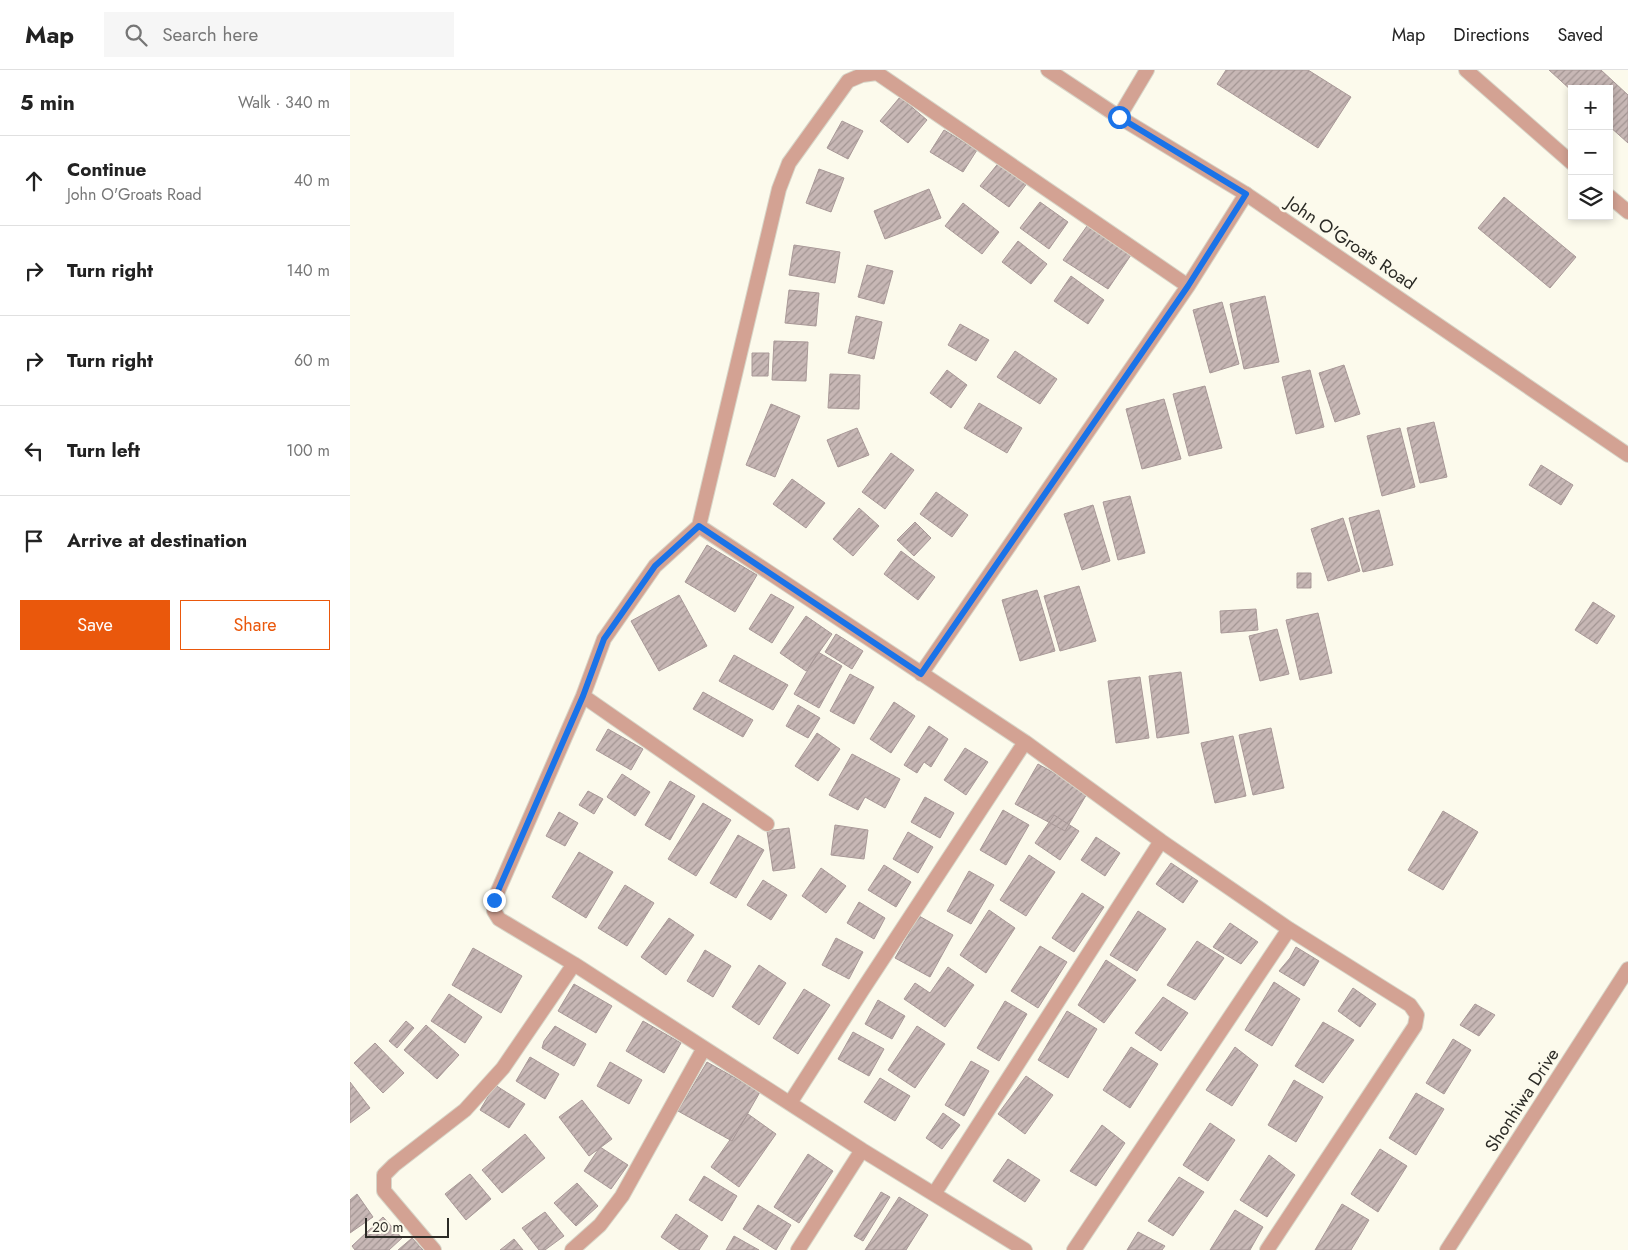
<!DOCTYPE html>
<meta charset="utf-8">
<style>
:root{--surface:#fff;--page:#f6f6f6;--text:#222;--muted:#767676;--line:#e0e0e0;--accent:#ea580c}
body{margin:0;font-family:Jost,sans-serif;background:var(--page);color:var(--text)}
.controls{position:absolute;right:15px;top:15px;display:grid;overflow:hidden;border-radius:0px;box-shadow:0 2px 8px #0003}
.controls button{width:45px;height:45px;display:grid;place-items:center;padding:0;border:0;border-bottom:1px solid var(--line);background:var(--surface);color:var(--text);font:25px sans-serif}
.scale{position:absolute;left:15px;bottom:12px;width:84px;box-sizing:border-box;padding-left:5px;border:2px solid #2c2b26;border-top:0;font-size:14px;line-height:18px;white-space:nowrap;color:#2c2b26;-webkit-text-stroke:4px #fcfaec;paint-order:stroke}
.stop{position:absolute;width:15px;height:15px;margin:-11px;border:4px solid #1a73e8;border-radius:50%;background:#fff}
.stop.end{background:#1a73e8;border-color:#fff;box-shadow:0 1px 5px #0008}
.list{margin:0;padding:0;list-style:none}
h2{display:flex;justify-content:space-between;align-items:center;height:65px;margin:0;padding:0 20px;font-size:21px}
h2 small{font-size:16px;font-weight:400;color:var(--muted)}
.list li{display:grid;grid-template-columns:32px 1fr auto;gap:15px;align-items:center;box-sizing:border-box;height:90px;padding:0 20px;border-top:1px solid var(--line)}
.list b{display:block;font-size:19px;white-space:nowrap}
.list p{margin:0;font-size:16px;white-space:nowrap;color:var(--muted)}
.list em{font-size:16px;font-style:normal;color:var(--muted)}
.actions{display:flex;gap:10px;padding:15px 20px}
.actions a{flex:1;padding:11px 0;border:1px solid var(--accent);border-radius:0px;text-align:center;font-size:18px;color:var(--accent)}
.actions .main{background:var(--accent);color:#fff}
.icon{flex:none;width:28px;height:28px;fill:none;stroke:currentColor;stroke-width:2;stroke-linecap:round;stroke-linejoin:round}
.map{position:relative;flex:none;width:1278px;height:1180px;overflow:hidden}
header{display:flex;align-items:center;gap:30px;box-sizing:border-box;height:70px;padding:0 25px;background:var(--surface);border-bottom:1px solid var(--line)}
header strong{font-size:24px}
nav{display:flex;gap:28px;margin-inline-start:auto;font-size:18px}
.search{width:350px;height:45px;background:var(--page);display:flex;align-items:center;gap:12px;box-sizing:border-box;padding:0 18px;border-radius:0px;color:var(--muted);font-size:19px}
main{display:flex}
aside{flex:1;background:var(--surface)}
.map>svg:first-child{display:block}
.building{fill:url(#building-hatch);stroke:#a99998}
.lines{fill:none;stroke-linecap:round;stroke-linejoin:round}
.minor-casing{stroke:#d7d5c8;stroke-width:16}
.tertiary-casing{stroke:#d7d5c8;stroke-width:16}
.minor{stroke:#d3a293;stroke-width:14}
.tertiary{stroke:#d3a293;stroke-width:14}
.route{stroke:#1a73e8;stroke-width:6}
.labels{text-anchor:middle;stroke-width:5;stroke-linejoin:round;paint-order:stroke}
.street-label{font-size:18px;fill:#2c2b26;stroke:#fcfaec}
</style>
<header>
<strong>Map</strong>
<div class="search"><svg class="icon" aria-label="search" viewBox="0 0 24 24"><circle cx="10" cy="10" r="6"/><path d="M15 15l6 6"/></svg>Search here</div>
<nav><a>Map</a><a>Directions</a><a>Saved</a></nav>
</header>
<main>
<aside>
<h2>5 min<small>Walk · 340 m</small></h2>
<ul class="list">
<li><svg class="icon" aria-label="ahead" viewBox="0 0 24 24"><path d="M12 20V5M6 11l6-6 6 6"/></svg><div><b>Continue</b><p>John O'Groats Road</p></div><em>40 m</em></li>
<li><svg class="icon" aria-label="right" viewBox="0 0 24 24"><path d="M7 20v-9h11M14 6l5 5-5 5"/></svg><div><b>Turn right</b></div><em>140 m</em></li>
<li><svg class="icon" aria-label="right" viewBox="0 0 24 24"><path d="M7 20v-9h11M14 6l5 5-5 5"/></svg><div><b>Turn right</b></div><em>60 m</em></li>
<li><svg class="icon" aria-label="left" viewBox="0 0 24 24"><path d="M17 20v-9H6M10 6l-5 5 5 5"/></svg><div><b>Turn left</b></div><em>100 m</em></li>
<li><svg class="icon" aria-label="arrive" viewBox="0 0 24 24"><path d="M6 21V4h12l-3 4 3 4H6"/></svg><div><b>Arrive at destination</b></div></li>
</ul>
<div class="actions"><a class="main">Save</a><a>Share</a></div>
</aside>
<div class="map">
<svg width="1278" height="1180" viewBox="0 0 1278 1180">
<defs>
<pattern id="building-hatch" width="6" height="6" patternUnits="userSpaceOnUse" patternTransform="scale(1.25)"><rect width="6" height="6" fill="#c7b7b5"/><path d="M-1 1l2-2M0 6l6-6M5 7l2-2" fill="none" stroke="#a29593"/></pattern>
</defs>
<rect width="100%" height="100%" fill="#fcfaec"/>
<!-- building -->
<path class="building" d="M876,0H958L1001,27L968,78L867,14Z
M1199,0H1251L1278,25V73L1259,56V19H1222V21Z
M550,27L577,50L558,73L530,51Z
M492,51L513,61L498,89L477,78Z
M594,60L627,80L613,102L580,82Z
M650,91L678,112L659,137L630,116Z
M469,99L494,108L481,142L456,133Z
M579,119L591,148L535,169L524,141Z
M1154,127L1226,187L1200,218L1128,158Z
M690,132L718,152L699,179L670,158Z
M613,133L649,162L632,184L595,156Z
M737,156L781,185L758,219L713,190Z
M668,171L697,194L681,214L652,192Z
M444,175L490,182L485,213L439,205Z
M517,195L543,201L534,234L508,227Z
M721,206L754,230L738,254L704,231Z
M439,220L469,223L466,256L435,253Z
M915,226L929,292L894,299L880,234Z
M872,232L889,294L860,303L843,240Z
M506,246L532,252L524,289L498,283Z
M610,254L639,270L626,291L598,275Z
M424,271L458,272L456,311L422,310Z
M665,281L707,309L690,334L647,307Z
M402,283H419L418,306H402Z
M994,295L1010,344L985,352L969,303Z
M597,300L617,315L601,338L580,323Z
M960,300L974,357L946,364L932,307Z
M480,304L510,305L509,339L478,338Z
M855,316L872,378L839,386L823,324Z
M814,329L831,389L792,399L776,339Z
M629,333L672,358L657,383L614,358Z
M421,334L450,346L425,407L396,395Z
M1084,352L1097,407L1070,413L1057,358Z
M507,358L519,385L488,397L477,370Z
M1050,358L1065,417L1032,426L1017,366Z
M541,383L564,400L535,439L512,422Z
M1191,395L1223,415L1211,435L1179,415Z
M442,409L475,433L456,458L423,434Z
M586,422L618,445L602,467L570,444Z
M780,426L795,483L768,490L753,432Z
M743,435L760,491L732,500L714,444Z
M509,438L529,456L503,486L483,469Z
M1029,440L1043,495L1013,502L999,448Z
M993,448L1010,501L978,511L961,459Z
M565,452L581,468L564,486L547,470Z
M357,475L407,505L385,542L335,512Z
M551,481L585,507L568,530L534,504Z
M947,503H961V518H947Z
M729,516L746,571L710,581L694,526Z
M687,520L705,581L670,591L652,530Z
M421,524L444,537L422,573L399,559Z
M329,525L357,576L309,601L281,551Z
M1243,532L1265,546L1247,574L1225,560Z
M906,539L908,560L871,563L870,541Z
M968,543L982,603L950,610L936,550Z
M456,546L482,564L456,601L430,583Z
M927,559L939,604L910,611L899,566Z
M486,564L513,581L502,599L475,582Z
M468,582L492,596L469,638L444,624Z
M384,585L438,615L423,640L369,611Z
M831,602L839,663L807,668L799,606Z
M500,604L524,617L504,654L480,641Z
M790,607L799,668L766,673L758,611Z
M353,622L403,650L393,667L343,639Z
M544,632L565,646L541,683L520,669Z
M448,635L470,648L458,668L436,656Z
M579,656L598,669L581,697L574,692L567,703L554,695Z
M921,658L934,718L903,725L889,665Z
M258,659L293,679L281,700L246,680Z
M467,663L490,679L468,711L445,696Z
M883,666L896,726L865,733L851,673Z
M615,678L638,692L616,725L594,710Z
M502,684L550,709L535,738L515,727L508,740L479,725Z
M688,694L738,722L715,761L665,734Z
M272,704L300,722L285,746L257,727Z
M320,711L345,726L320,770L295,755Z
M238,721L253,729L244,744L229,735Z
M575,727L604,743L590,768L561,752Z
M353,733L381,750L346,806L318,789Z
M653,740L679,755L656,795L630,780Z
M1093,741L1128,762L1093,820L1058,800Z
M209,742L228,753L215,776L196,766Z
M704,745L729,761L710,790L685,773Z
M485,755L518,760L514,789L481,785Z
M439,758L445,798L423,801L417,761Z
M558,762L583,777L568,803L543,789Z
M388,765L414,780L386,828L360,813Z
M746,767L770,783L755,806L731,790Z
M229,782L263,802L236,848L202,827Z
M679,785L705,802L676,846L650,830Z
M821,793L848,811L833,833L806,814Z
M534,795L561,812L546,837L518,820Z
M471,798L496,816L476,843L452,826Z
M619,801L644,815L621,854L597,841Z
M413,810L437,825L421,850L397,835Z
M275,815L304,833L277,876L248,858Z
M732,823L754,837L724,882L702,868Z
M509,832L535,848L524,869L497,853Z
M639,840L665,858L636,903L610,885Z
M788,841L816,859L787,901L760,885Z
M569,846L603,865L580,907L545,888Z
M319,848L344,865L316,905L291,887Z
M880,853L908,872L891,894L863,877Z
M486,868L513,882L499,909L472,895Z
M847,871L874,888L845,930L817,915Z
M690,876L717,892L688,938L661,921Z
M946,877L969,891L954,916L929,901L940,888Z
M123,878L172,906L151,943L102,915Z
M355,880L381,896L363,927L337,911Z
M756,890L786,910L754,953L728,935Z
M409,895L436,913L409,955L382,937Z
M598,897L624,915L595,957L554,929L565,913L580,923Z
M924,912L950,929L922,976L895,960Z
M224,914L262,936L246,963L208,941Z
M1003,918L1026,934L1010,957L988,941Z
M454,919L480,935L448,984L423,968Z
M99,924L132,947L115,973L81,951Z
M813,927L838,943L811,981L785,963Z
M528,930L555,946L542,969L515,954Z
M655,931L677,944L649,991L627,978Z
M1125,934L1145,945L1129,966L1110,955Z
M717,941L747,959L718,1008L688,990Z
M56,951L64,958L47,978L39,971Z
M293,951L331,973L314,1003L276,981Z
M973,952L1004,970L973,1013L945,996Z
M76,955L109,985L87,1009L54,980Z
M205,956L236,974L224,996L192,978L194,971Z
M567,956L595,974L565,1018L538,1000Z
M503,962L534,979L519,1006L488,989Z
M1103,969L1121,980L1094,1024L1076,1013Z
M25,973L54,1003L33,1023L4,993Z
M781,977L808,994L780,1038L753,1020Z
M885,977L908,995L882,1036L856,1020Z
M180,987L209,1004L195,1029L166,1011Z
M621,991L639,1001L614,1046L595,1035Z
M260,992L292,1010L279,1034L247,1016Z
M357,992L410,1022L382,1071L328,1041Z
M676,1006L703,1025L675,1064L648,1044Z
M530,1008L560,1026L545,1051L514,1032Z
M944,1010L973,1027L946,1072L918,1055Z
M0,1012L20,1038L0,1053Z
M145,1015L175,1034L159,1058L130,1040Z
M1066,1023L1094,1039L1066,1085L1039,1068Z
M232,1030L262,1069L239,1086L209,1047Z
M593,1043L610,1055L592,1079L576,1068Z
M398,1044L426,1064L389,1117L361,1097Z
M860,1053L885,1070L858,1111L833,1095Z
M752,1055L775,1073L746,1116L720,1101Z
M175,1064L195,1088L152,1123L132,1100Z
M250,1077L278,1095L261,1119L234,1101Z
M1030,1079L1057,1096L1028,1142L1001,1124Z
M458,1084L483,1101L449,1153L424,1137Z
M919,1085L945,1105L917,1147L890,1130Z
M658,1089L690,1110L675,1132L643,1111Z
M120,1104L141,1129L116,1150L95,1124Z
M354,1106L387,1126L372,1151L339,1130Z
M829,1107L854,1122L823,1166L798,1151Z
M227,1113L248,1136L226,1156L204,1133Z
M531,1122L540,1127L513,1171L504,1166Z
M7,1124L23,1147L0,1163V1130Z
M549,1127L578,1145L556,1180H515Z
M992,1134L1019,1150L1001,1180H965Z
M408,1135L441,1155L426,1180L393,1159Z
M885,1140L913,1157L900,1180H860Z
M195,1142L214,1166L195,1180H189L172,1158Z
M326,1144L358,1166L349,1180H330L311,1167Z
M33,1147L52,1168L39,1180H5L2,1176Z
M788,1162L815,1176L812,1180H777Z
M384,1166L409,1180H376Z
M62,1168L73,1180H48Z
M164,1169L173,1180H150Z"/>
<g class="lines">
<!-- minor casing -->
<g class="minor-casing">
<path id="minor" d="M1116,0L1222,93
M769,47L797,0
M1259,126L1278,142
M349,456L675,672L811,771L939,859L1060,935L1067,945L1065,956L917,1180
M571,604L838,216L896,124
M233,626L417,754
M440,1033L513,919L675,672
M584,1124L811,771
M84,1180L34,1121V1105L44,1095L115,1040L153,998L224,894
M222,1180L250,1155L272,1126L354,978
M448,1180L512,1080
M675,1180L512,1080L224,894L149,849L144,841V830L233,626L254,569L305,496L349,456L429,119L439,93L498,11L512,5L527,3L838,216
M724,1180L939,859
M1097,1180L1278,899"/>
</g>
<!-- tertiary casing -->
<g class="tertiary-casing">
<path id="tertiary" d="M698,0L769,47L896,124L1278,385"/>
</g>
<!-- minor -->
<use href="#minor" class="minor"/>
<!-- tertiary -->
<use href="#tertiary" class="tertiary"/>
</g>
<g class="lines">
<!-- route -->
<path class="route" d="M144,830L233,626L254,569L305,496L349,456L571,604L838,216L896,124L769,47"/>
</g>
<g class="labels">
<!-- street labels -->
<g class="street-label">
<text transform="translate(1001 173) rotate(34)" y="6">John O'Groats Road</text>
<text transform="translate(1172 1030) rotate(-57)" y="6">Shonhiwa Drive</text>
</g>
</g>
</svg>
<div class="controls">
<button>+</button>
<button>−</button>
<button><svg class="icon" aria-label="layers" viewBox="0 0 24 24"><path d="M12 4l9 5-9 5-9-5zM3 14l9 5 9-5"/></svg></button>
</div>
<div class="scale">20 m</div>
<div class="stop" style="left:769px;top:47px"></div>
<div class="stop end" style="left:144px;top:830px"></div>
</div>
</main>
